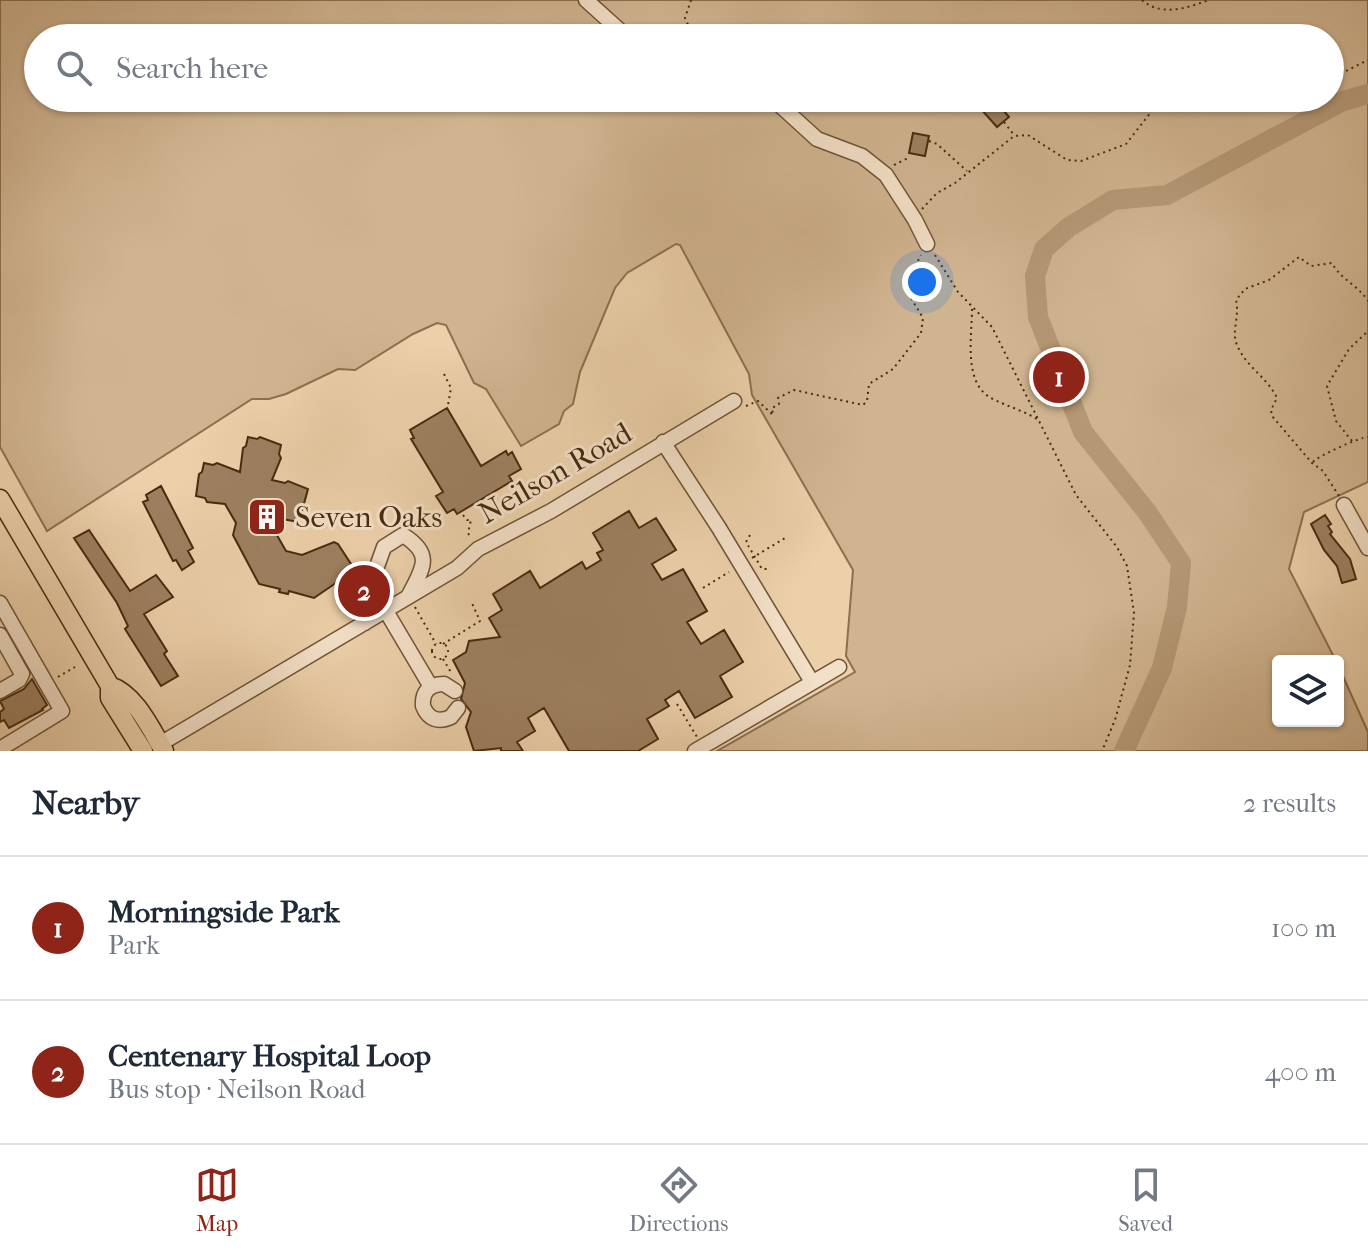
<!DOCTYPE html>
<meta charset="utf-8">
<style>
:root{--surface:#fff;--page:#f2f2f3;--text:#1f2937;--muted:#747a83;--line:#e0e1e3;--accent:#8f2418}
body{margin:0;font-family:"IM FELL French Canon",serif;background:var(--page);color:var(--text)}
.controls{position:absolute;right:24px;bottom:24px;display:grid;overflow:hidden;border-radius:8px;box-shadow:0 2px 6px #0004}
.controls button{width:72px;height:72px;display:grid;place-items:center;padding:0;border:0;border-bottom:2px solid var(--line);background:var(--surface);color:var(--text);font:40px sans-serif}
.you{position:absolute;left:922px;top:282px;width:28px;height:28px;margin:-20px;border:6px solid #fff;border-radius:50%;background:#1a73e8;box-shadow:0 0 0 12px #1a73e833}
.badge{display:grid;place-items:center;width:52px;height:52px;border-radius:50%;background:var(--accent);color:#fff;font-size:26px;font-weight:700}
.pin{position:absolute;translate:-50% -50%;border:4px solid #fff;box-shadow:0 2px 8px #0006}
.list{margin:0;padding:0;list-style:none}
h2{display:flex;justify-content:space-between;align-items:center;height:104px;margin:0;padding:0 32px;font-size:34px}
h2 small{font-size:26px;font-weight:400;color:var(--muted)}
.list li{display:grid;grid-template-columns:52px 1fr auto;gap:24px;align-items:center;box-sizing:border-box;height:144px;padding:0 32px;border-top:2px solid var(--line)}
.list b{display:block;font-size:30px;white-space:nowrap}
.list p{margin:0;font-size:26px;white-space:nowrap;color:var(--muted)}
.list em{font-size:26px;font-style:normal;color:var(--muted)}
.icon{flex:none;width:44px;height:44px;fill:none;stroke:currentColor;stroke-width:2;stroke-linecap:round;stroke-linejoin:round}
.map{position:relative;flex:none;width:1368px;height:751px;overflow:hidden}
.search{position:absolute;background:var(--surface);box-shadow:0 2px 6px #0004;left:24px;right:24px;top:24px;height:88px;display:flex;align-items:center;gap:20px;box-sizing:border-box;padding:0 28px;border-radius:44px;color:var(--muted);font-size:30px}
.sheet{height:392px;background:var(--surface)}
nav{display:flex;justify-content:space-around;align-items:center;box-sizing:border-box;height:112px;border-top:2px solid var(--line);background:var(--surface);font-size:22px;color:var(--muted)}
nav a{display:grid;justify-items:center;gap:4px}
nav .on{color:var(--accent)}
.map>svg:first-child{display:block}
.green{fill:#d0b490;stroke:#8c6f50;stroke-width:2;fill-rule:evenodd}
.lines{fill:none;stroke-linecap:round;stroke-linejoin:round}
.river{stroke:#b49875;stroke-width:20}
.building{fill:#9d8060;stroke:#472a0f;stroke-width:2}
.minor-casing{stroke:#705436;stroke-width:17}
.major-casing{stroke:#472a0f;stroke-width:21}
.path{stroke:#472a0f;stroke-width:2;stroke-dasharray:2 4;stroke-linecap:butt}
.minor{stroke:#f3e0c8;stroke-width:14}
.major{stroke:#ecd0aa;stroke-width:18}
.labels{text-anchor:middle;stroke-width:6;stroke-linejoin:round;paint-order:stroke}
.street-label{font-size:30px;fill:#472a0f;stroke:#f3e0c8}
.poi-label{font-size:30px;fill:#472a0f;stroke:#f3e0c8;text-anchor:start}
</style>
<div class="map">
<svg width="1368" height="751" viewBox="0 0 1368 751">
<rect width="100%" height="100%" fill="#ecd0aa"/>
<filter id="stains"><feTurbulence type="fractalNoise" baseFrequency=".0025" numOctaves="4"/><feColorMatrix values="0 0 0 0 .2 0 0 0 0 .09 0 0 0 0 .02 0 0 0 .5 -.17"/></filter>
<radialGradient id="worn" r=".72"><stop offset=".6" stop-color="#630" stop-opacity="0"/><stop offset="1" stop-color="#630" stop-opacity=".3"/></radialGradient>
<!-- green -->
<path class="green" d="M0,0H1368V482L1304,512L1289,569L1336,661H1278V721H1338V665L1368,732V751H717L855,672L846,656L853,570L752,395L749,374L680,245L676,244L627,273L615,288L580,372L573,404L564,411L559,424L521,446L486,389L474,383L446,325L437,323L413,334L355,370L338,369L286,394L269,399H252L47,531L0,447ZM38,38H1330V98H38Z"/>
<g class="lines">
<!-- river -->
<path class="river" d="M1124,751L1162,668L1177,607L1181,563L1147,512L1083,432L1038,317L1035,276L1044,249L1069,227L1113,200L1167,195L1343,101L1368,94"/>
</g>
<!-- building -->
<path class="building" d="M993,98L1009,117L997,127L980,108Z
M913,133L929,136L925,156L909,153Z
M447,408L481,466L506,451L508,455L512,452L521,469L509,476L512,481L457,514L454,509L447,513L436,496L443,492L411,439L414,438L410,430Z
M248,437L257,439L260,437L281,445L279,454L281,458L272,480L285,483L288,481L308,489L299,522L266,516L286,551L302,555L334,542L338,544L353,567L352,572L314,598L289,591L288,594L279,592L280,589L259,584L233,535L236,523L225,504L207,502L205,498L196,496L199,474L202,472L204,463L213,465L217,463L240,472L243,448L246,446Z
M161,486L193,548L188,551L194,562L182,570L176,560L173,561L143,502L148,500L146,495Z
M629,511L639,528L656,518L676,550L652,564L662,580L683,569L707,611L687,622L701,644L724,630L743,662L720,676L732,697L695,718L679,691L665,700L669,706L647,719L658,739L638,751H569L544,708L528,718L535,731L517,742L523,751H501V748L474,751L466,727L471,712L461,699L465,683L453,660L466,652L469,641L500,637L489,618L502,610L493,594L530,571L540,588L582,562L586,569L601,560L597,553L603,550L593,533Z
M1325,515L1331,524L1328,526L1332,532L1330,534L1350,559L1356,579L1342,583L1337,566L1324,550L1311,524Z
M89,530L130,591L156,575L173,597L144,614L167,651L164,654L178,676L161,686L125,629L128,626L117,603L74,538Z
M32,679L47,705L42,709L43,710L9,728L4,720L0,722V712L4,709L0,701L24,689Z"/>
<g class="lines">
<!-- minor casing -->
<g class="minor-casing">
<path id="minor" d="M586,0L628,38
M772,98L817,139L862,156L886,175L915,220L927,244
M663,442L719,528L812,682
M1344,505L1368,548
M0,603L62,711L0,749
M386,611L431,687
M365,623L374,594L375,572L384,547L403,535C435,555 422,569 408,597
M0,635L22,674L19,680L0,691
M455,691L444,684C429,684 422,692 423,706C428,719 438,723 451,717L458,708
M160,744L457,568L478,549L551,511L734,401
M695,751L839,667"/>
</g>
<!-- major casing -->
<g class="major-casing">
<path id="major" d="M0,499L110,686V698L143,751
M110,686C135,694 151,729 164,751"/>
</g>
<!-- path -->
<path class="path" d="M691,0L685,18L694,38
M1142,0C1161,17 1187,8 1209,0
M1330,79L1368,60
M1238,98H1253
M1004,122L1014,135
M929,141L937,144L967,171
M894,165L906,159L907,155
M922,209L937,193L955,183L1014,136L1028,135L1067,160L1081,161L1126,144L1155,107L1162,104L1203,98
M935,255L958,292L992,327L1076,495L1117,547L1127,566L1134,613L1130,665L1115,720L1102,751
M972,309C972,336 963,383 991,398C1006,406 1022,410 1037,419
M444,374L451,388L448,405
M746,406L758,401L773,415L772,408L779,404L778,398L794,390L863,405L867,401L869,384L893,369L921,333L923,318L911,298L908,287L910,276L921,255
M1352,441L1336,421L1327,386L1349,349L1368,331
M1313,462C1318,456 1360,437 1368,437
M1339,496L1323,471L1312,463L1272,416L1271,410L1277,398C1267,377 1246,367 1237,345C1231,331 1240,317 1236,300L1245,289L1269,280L1299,257L1311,266L1332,263C1341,280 1358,285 1368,301
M463,515L467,520H471L468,533L471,538
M750,535L746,542L762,569H769
M752,558L785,538
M703,588L729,572
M415,607L436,644
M432 651a8 8 0 1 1 16 0a8 8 0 1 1-16 0Z
M443,644L480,621L471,601
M443,659L452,674
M58,677L75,667
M677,704L697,737"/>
<!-- minor -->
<use href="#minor" class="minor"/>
<!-- major -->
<use href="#major" class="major"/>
</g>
<!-- icons -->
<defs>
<g id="building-square" transform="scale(2)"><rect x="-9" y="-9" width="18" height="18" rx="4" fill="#8f2418" stroke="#f3e0c8"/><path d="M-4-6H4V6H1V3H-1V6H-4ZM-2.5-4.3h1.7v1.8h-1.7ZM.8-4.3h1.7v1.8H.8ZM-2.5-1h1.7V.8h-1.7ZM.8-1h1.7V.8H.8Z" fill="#fff"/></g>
</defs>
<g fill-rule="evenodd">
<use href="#building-square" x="267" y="517"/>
</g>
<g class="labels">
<!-- street labels -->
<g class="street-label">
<text transform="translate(555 473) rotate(-30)" y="10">Neilson Road</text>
</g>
<!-- poi labels -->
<g class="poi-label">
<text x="295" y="527">Seven Oaks</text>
</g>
</g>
<rect width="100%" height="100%" filter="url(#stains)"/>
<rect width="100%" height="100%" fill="url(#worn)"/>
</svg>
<div class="controls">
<button><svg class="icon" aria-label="layers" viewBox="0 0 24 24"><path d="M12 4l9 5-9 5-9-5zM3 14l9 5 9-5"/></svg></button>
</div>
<div class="you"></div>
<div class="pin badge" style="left:1059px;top:377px">1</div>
<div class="pin badge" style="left:364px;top:591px">2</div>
<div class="search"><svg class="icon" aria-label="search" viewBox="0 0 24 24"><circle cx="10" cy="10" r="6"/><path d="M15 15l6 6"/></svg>Search here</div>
</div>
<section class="sheet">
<h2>Nearby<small>2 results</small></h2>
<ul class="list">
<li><span class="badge">1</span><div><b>Morningside Park</b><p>Park</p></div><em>100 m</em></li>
<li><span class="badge">2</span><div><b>Centenary Hospital Loop</b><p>Bus stop · Neilson Road</p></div><em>400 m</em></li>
</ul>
</section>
<nav>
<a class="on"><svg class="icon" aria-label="map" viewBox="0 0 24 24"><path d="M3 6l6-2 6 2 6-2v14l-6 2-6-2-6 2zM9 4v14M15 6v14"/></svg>Map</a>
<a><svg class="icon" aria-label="directions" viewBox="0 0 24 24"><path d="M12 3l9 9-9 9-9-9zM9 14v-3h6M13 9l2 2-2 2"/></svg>Directions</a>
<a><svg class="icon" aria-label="saved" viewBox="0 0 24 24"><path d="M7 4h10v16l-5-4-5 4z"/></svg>Saved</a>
</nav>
